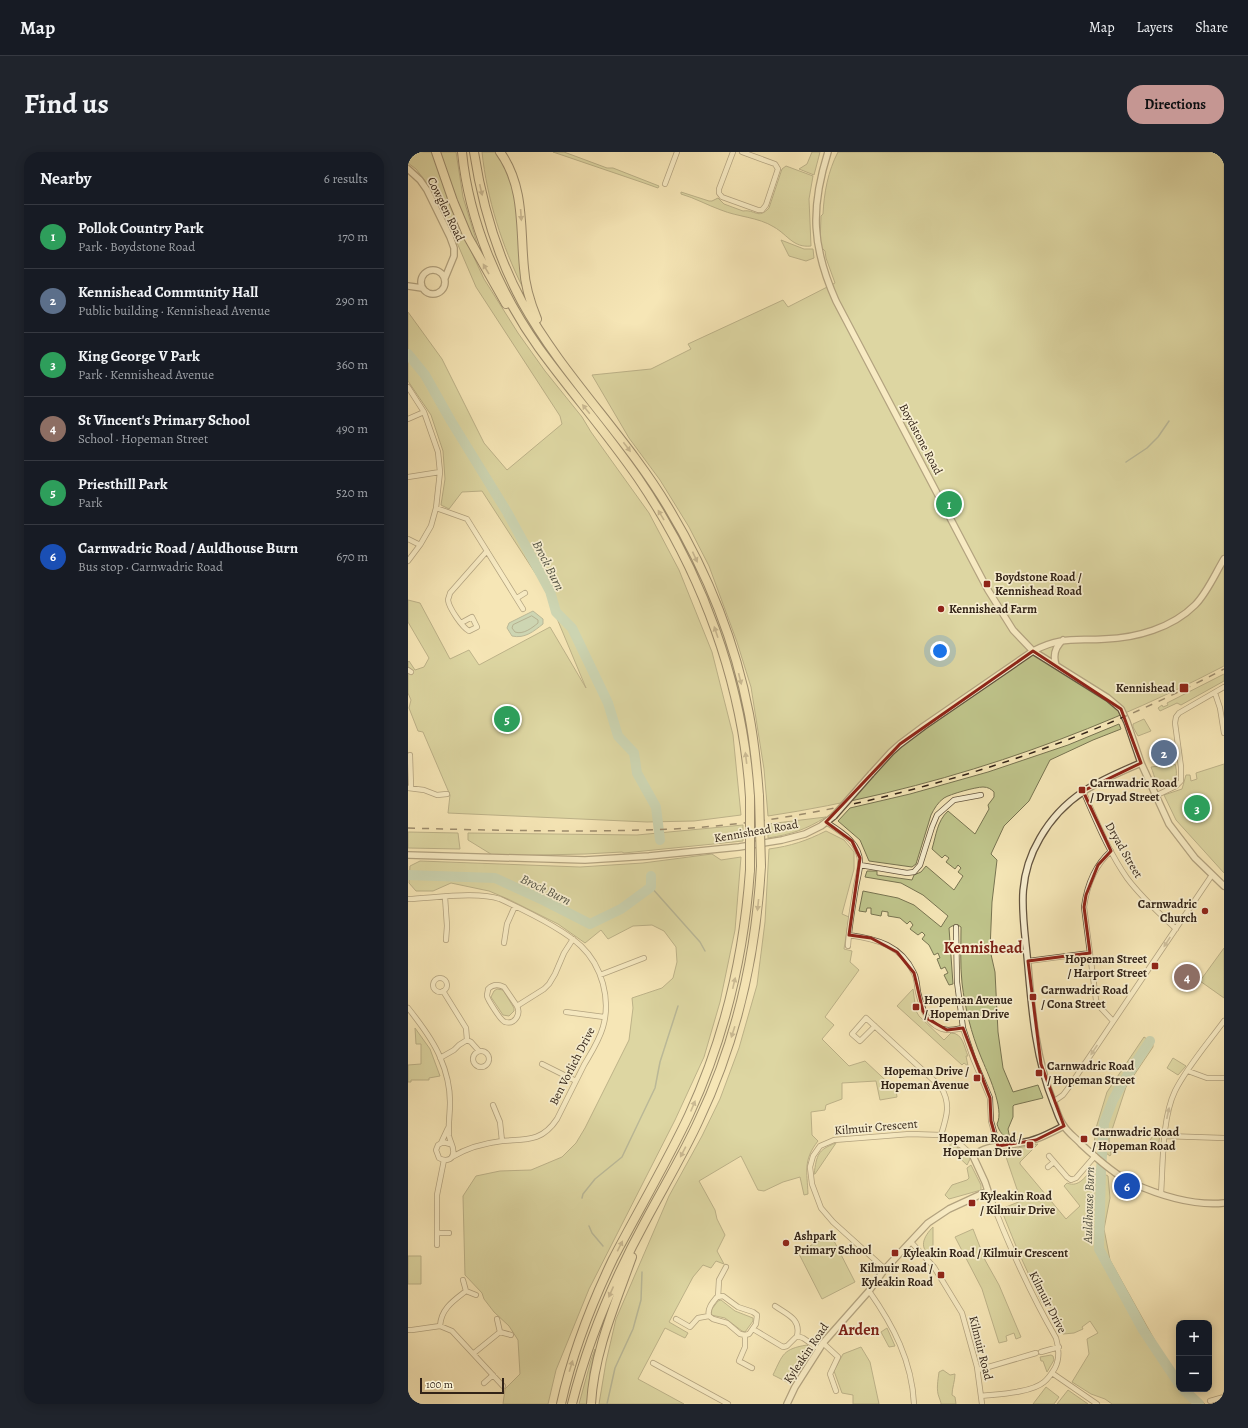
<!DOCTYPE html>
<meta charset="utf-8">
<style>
:root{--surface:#171b24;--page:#20242c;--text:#f1f3f6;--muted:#9ea1a6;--line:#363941;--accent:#c59692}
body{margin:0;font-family:Alegreya,serif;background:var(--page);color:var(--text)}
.controls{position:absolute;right:12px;bottom:12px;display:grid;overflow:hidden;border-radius:8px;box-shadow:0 2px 10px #0003}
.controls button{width:36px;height:36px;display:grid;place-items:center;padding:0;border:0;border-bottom:1px solid var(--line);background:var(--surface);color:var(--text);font:20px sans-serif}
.scale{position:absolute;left:12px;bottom:10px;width:84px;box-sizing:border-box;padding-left:4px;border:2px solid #322317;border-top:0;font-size:11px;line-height:14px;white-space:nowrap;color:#322317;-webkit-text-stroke:3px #f8efd0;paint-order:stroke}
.you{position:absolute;left:532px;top:499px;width:14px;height:14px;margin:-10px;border:3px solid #fff;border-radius:50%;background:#1a73e8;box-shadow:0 0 0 6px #1a73e833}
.badge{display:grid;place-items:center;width:26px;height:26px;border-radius:50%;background:var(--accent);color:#fff;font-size:13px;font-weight:700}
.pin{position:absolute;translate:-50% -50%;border:2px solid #fff;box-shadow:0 1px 4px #0006}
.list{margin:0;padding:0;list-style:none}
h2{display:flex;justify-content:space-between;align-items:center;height:52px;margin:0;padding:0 16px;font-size:17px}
h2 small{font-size:13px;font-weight:400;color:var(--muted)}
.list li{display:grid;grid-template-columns:26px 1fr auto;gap:12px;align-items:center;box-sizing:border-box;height:64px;padding:0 16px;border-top:1px solid var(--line)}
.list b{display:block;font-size:15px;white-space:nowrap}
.list p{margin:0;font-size:13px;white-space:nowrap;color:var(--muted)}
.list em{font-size:13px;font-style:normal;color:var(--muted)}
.map{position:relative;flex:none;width:816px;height:1252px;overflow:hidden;border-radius:16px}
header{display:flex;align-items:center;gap:24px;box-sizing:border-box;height:56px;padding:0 20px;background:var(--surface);border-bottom:1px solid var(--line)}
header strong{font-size:19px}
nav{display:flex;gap:22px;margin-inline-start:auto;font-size:14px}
.intro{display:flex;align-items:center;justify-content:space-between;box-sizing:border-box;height:96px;padding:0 24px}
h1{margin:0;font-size:28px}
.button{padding:10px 18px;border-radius:16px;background:var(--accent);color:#111;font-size:14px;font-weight:700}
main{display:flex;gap:24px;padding:0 24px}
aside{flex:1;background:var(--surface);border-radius:16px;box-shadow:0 2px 10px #0003}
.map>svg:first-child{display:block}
.green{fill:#bfc48b;stroke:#787451}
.water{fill:#9cc0ad;stroke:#728171}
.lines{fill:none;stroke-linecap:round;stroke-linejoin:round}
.shore{stroke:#677262;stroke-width:1}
.stream{stroke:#728171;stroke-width:1.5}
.river{stroke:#9cc0ad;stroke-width:10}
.minor-casing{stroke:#63543f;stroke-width:6}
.tertiary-casing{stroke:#63543f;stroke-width:8}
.motorway-casing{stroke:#322317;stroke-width:10}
.minor{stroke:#f8efd0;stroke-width:4.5}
.tertiary{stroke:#f8efd0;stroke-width:5.5}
.motorway{stroke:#f5e6b6;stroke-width:8}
.rail{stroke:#322317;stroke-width:1.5;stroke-dasharray:7 7;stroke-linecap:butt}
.tertiary-bridge-casing{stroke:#63543f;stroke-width:8;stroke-linecap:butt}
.motorway-bridge-casing{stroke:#322317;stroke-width:10;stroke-linecap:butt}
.tertiary-bridge{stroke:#f8efd0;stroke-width:5.5}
.motorway-bridge{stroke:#f5e6b6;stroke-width:8}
.oneway{fill:#948466}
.oneway2{fill:#9f937d}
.marked{fill:none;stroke:#8f2418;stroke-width:3;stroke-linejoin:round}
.poi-dot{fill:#8f2418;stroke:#f8efd0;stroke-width:1.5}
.labels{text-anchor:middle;stroke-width:3.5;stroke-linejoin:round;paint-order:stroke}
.street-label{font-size:12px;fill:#322317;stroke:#f8efd0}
.poi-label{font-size:12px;font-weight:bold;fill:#322317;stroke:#f8efd0;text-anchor:start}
.water-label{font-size:13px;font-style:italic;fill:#525244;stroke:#f8efd0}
.district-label{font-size:16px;font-weight:bold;fill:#7a1f14;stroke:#f8efd0}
</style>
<header>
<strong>Map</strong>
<nav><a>Map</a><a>Layers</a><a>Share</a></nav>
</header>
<div class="intro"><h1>Find us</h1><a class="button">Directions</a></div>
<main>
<aside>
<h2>Nearby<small>6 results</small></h2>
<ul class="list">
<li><span class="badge" style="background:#2e9e5b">1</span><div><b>Pollok Country Park</b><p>Park · Boydstone Road</p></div><em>170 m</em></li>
<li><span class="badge" style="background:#5c6f8a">2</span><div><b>Kennishead Community Hall</b><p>Public building · Kennishead Avenue</p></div><em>290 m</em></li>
<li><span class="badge" style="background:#2e9e5b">3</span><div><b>King George V Park</b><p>Park · Kennishead Avenue</p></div><em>360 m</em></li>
<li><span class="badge" style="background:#8d6e63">4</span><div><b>St Vincent's Primary School</b><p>School · Hopeman Street</p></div><em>490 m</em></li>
<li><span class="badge" style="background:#2e9e5b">5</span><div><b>Priesthill Park</b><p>Park</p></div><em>520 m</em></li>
<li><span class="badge" style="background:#1a4fb4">6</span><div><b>Carnwadric Road / Auldhouse Burn</b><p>Bus stop · Carnwadric Road</p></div><em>670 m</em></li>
</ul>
</aside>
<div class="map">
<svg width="816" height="1252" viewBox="0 0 816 1252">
<rect width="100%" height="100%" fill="#f5e6b6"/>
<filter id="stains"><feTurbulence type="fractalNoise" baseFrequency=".005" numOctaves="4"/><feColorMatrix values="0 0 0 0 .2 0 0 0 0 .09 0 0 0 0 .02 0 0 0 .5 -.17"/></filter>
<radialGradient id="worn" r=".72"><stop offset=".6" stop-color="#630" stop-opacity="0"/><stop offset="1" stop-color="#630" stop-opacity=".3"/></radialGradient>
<!-- green -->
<path class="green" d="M0,0H24L44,58L76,127L110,181L137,219L174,265L183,280L241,361L271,418L304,500L325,583L333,663L286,669L239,670L40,661L42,643L15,580L10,579L1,556L3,548L0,541V510L1,509L7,518L16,515L21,506L0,470V448L12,451L42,507L61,498L71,513L142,475L178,536L135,433L74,339L54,340L41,357L33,353L37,327L35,299L23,263L0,229V160L34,207L76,291L99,318L154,272L152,264L68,135L50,93L21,34L8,17L0,11Z
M32,0H48L55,45L72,101C55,67 43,36 32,0Z
M74,0H87L100,18L108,53L115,136C94,94 79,47 74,0Z
M145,0H156L199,16H205L251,34L250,36L236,31Z
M404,0H412L406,23L391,17L399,12Z
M430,0H816V514C674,588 519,640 360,664L356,617L343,535L329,490L301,414L281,375L252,328L221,286L184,223L243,217L283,197L280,192L375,148L380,155L427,131L418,106L417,99L412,94L413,64L415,62C416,41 420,19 430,0Z
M378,14L405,24L401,47L403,94C385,96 380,83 366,75C350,65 330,65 313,58C299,53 287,46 273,42V40L301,49H304L310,46L316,52L335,59C347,57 350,68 361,56L374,17Z
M373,88L396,97H405L406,106L398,109L381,104Z
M816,522V529L773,553L769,551L752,559L750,556L754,553L755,555L760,553L759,551Z
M736,567L743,579L730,584L725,575V572Z
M711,572L713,577L685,588L642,608L621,649L596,674L583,702L589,708L584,750L582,798L587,820L590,880L595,916L605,940L630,933L635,946L606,953L605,954V965L600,977L602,987C595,985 591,979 589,972C597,957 579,920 573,905C563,881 557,856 554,831C552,813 553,793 553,775L550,773L544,774L541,776L545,832L541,833L536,823L540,821L537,815L533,817L529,807L532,806L530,801L526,803L521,793L514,787L517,783L514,780L510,783L502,777L505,773L502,769L499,772L492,766L480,764V760L474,759L473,764L463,762V756H459L458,760L451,759L455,739L490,746L506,753L533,775L540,764L515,743L493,731L457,725L459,719H469V723L504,728L506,723L513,720L518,714L546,738L555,724L550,720L553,716L550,713L547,717L538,710L541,706L537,703L534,706L524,697C528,684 529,669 540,659L567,682L581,657L580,653L586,645V640C583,637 580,635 575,635C568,635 542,642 536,646C530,650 526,657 523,663L508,712L504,715L461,709L452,688L430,669L442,656L502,642L580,620L660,593Z
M767,612C768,615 769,621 768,625C767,630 753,636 749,630C746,626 745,619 743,615Z
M816,612V721L768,668L756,643L774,637L778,623H782L783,629L789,627L788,621Z
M418,665C397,678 384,682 360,686V672Z
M335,673V689L216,701L214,700L177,702L86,704L60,688V681L229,683Z
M418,679L436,688L446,700V717L434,762L441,765L436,797L444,799L442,810L451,818L417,865L426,873L414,887L441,914L457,909L488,938L489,945L472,948L468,929L434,931V947L418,953L417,958L403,960L404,983L410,989C395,1008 399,1019 400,1042L396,1043L392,1025L375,1030L356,1039L350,1038L333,1004L291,1029L307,1058L309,1067L317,1083L309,1099L316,1112L308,1109L303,1116L295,1113L285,1125L261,1170L280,1181L277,1186L257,1176L230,1227L276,1252H191L198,1210L208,1167L261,1044L294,984L312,947L331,896L349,833L357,770L361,697C383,694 398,689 418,679Z
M0,680L50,681L52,697L0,696Z
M304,702L313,708L333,705L327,778L312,850L296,905L267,968L181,1137L148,1218L140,1252H95L97,1237L112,1222L110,1188L101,1174L86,1160L76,1147L74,1141L57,1123L55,1044L68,1024L92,1019L123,1018L154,1005L168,991L177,976L221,888L225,856L224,846L254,836L265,826L269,810L268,795L256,779L244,773L225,774L200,787L193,778L177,791L150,772L100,747L81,739L43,731L25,739H8L1,731L2,714L12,709L172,715L235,711Z
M816,796V846L792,829Z
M89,837L95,838L106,856V859L101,864L95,863L83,845L86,839Z
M505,837L508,859L511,864L536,888L543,881C555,881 556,895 560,904H558L560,914L556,911L554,913L489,854Z
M7,876L22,897L32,924L21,926V928H3V930H0V913L13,912V892H8Z
M736,885L745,891V895L718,935L701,987L703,1002L702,1004L686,992L688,976L699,940Z
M765,906L778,914L770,923L759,916Z
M748,980L752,982L750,997L744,998L742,996V988Z
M542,990L561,1004L562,1007L559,1013L542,997Z
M428,991L407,1022H406C409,1003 409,998 428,991Z
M630,992L612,1010V1012L658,1067L672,1054L656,1034L659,1031C671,1036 678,1024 685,1016L700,1024L702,1046L696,1077L702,1108L769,1228L771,1230V1237H779L797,1252H704L697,1247L683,1242L664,1230L681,1202L679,1187L690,1181L682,1169L674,1175L675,1177L666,1181L655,1182L639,1149L634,1151L610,1099L593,1057L613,1049L596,999Z
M563,1013L573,1033V1038L541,1047L537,1043L544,1033L559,1028L561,1026L559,1016Z
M525,1075V1104C509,1097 516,1084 525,1075Z
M565,1077L577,1108L591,1133L613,1185L608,1187L606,1181L598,1184L599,1189L591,1191L574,1137L547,1085Z
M423,1083L447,1130L414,1147L390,1100Z
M0,1104H13V1132H0Z
M313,1148L327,1159L345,1166V1169L337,1180L334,1179L317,1166L303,1163L304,1157L310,1149Z
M479,1176L487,1194L481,1195L473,1180Z
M399,1193L402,1196V1200L396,1208L393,1207L388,1212L379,1230L365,1223C375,1202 375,1197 399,1193Z
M453,1195L462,1210L471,1252H445V1243L434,1241L426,1219L435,1202Z
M187,1197L182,1220L179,1252H171L183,1208Z
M643,1203L645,1204L646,1208L639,1220L635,1209H633L632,1205Z
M535,1218L542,1223L547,1222C547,1229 544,1236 544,1243L547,1245L548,1252H533C533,1250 532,1248 531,1245C528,1238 530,1228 531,1220Z
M638,1235L651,1245L646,1252H625Z
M660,1238L680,1252H649Z"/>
<!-- water -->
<path class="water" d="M125,459L135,467V472C126,479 117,487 104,484L99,476L101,471Z"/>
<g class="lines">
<!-- shore -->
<path class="shore" d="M124,464L130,468V471C124,476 115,483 107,480L104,476L105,473Z"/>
<!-- stream -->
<path class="stream" d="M718,310L739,296L750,285L761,269
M243,735L292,790L297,799
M174,1046L175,1042L187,1027L214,1005L247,936L252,910L270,854
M181,1074L184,1081L195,1094
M199,1252L207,1216L225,1177L233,1148L234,1120"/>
<!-- river -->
<path class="river" d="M0,202L17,223L43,269L99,360L142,439L148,460L164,476L200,551L210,584L226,601L229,621L248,655L252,688
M0,723L87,726L137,749L182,772L213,757L243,735V724
M742,889L715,930L705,948L696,971L693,1019L691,1097L735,1178L771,1232
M775,1237L791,1252"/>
<!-- minor casing -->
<g class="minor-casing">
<path id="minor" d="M325,0L311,37V41L314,45L350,58H354L358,53L370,17L367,12L334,0
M257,32L269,0
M0,235L16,260L30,300L32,320L28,356L23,374L12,393L0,409
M0,267L16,260
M0,325L32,320
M28,356L59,367L115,457
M0,387L12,393
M109,446L117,441
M53,471L64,465L69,475L61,479C54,475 41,456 40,448C40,447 42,442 42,441L79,399
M0,518L3,520
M807,541L812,556L816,581
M2,603L3,636
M0,636L16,638L29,643L39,642
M675,639C688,668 700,699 719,726C733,745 751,761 768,777
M747,644L768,634L773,629V615L767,571L768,565L771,561L816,535
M418,670C434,680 454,692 452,714C451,723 448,732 447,741C444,759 441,776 440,794
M703,699C686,714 679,733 676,755L688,848L691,854L705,869
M452,713L499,721L506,720L512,713L524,675L529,663L546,648L573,643
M37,745L39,774L38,788
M0,747C26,746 69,739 92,747C116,758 154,776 173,794C194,814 203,847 195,875C191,889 183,901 176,913C167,931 158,949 149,967C134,990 118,987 94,989C77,991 59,996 44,1005
M548,775L549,830L555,876L565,906L582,946L583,969L590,994
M441,783C469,787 493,793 506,821C509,827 509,834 510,840C514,856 519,876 540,878C545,878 550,877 555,876
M96,791L99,772L107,754
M620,809L682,801
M192,823L236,806
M25 833a7 7 0 1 1 14 0a7 7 0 1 1-14 0Z
M109,854L96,835C90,832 85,832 80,837C80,840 79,841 79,844C80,848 93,869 97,870C107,873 113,862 109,854L136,837L141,832L147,822L156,801L165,787
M0,856C12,871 25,888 32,905C38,919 42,936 42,950C42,962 40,973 41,984C42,990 47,996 45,1002C44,1009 36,1009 31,1006L28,998L30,993L35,990L42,992
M158,860L196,865
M467,874L452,889L444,882L458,866L533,935C543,952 539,964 533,983
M59,888L63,890L71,899
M65 907a8 8 0 1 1 16 0a8 8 0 1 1-16 0Z
M32,906L46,898L51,893L59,888L58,876L35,839
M134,912L168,929
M780,919L799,926H816
M645,950L655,943L661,935L804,723
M85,953L92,970L94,989
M757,984L816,986
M33,991L40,976
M641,1004L659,1025L663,1028L668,1026L687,1004
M640,1015L646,1010
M753,1042C755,1011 754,966 767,939C779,915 800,891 816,869
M29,1081H41
M503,1090L526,1115L554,1161L569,1215L574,1252
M29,1093V1043L36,1008
M477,1117L425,1070L413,1056L404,1032L402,1015L405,1004L412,994L426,988L502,982L533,983L554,994L565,1004
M55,1128L58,1139L68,1143
M461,1139C485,1173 504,1209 506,1252
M315,1144L330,1155L345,1160L349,1163L348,1172L341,1182L337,1183L332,1182L319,1171L305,1167L301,1164C299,1157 304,1151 309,1145Z
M310,1145L311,1128L318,1115
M367,1154C380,1163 393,1167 389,1184
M89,1167L92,1180L103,1183
M268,1167L282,1175L290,1166L301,1164
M32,1174C33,1157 45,1149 58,1139
M345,1177L375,1195L379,1194L389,1184L395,1186L411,1197
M0,1178H4L32,1174L44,1179L95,1234
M337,1183V1195L331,1209L344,1216
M415,1191L430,1205L422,1222L428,1239
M633,1200L651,1195
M66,1201L92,1180
M245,1211L320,1252
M570,1218L628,1201
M644,1221L689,1252
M76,1231L85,1223
M573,1244C590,1242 623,1241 636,1230C641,1226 644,1221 647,1216C652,1206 651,1196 648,1186C621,1139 599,1090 580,1039
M802,1249L816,1245"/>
</g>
<!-- tertiary casing -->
<g class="tertiary-casing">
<path id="tertiary" d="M420,0C402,57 404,95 428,149L580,438L605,478L625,499L700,546L713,557L719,570L733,611L761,672L787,706L816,734
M0,17L12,28L19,38L42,85L46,96V104L37,126
M13 130a12 12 0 1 1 24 0a12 12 0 1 1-24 0Z
M0,134L14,136
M648,513C645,504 647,495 655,488
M733,611C690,629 656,644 632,686C606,730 616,766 620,814C624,861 628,908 646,952C649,959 651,968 656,974C660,981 668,986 673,992C687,1005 707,1023 724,1031C751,1043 786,1054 816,1051
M463,622L483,600L492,592L516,574L625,499C654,484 667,489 697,487C728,486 764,476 787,453C799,441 807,422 816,407
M0,703L177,708L241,704L331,695L374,688L397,682L413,674L426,664
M379,1252L387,1235L415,1191L461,1139L477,1117L520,1071L541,1057L580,1039L577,1030L565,1004C579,992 595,995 612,991C628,989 642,981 656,974"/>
</g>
<!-- motorway casing -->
<g class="motorway-casing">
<path id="motorway" d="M28,0L45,49L60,85L98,152
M54,0C61,70 91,140 131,196C163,240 199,281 230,326C294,420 335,531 342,645
M66,0C74,52 89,104 114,150C155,224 217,283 260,355C298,418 327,489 341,562C346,589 349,616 351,644
M92,0C117,35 112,76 116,116C117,134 122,150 129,167
M153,1252C164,1202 183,1153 205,1107C230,1059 258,1012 281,963C317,885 336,803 342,718
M164,1252C180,1188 206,1127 237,1070C255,1036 275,1003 291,968C329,888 348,802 353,714
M183,1252C186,1200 207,1153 224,1105"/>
</g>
<!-- minor -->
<use href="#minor" class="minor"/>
<!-- tertiary -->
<use href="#tertiary" class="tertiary"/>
<!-- motorway -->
<use href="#motorway" class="motorway"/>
<!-- rail -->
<path class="rail" d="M0,676C64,678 127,679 191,679C226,678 261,678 296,675C371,669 445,654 517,634C621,606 721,567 816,517"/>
<!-- tertiary-bridge casing -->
<g class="tertiary-bridge-casing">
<path id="tertiary-bridge" d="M426,664L463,622"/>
</g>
<!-- motorway-bridge casing -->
<g class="motorway-bridge-casing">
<path id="motorway-bridge" d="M351,644L353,714
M342,645V718"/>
</g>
<!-- tertiary-bridge -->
<use href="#tertiary-bridge" class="tertiary-bridge"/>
<!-- motorway-bridge -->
<use href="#motorway-bridge" class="motorway-bridge"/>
</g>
<!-- one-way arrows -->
<defs><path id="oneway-solid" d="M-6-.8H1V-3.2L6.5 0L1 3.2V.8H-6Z"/></defs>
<g class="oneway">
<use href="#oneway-solid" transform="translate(73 38) rotate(77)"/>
<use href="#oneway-solid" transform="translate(113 63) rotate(86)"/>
<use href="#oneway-solid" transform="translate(78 117) rotate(-120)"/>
<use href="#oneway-solid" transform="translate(178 257) rotate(-129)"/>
<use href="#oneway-solid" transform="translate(219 295) rotate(53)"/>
<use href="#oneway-solid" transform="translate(253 363) rotate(-121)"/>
<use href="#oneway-solid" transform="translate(287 405) rotate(65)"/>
<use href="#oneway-solid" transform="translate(308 480) rotate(-109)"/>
<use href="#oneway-solid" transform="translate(332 527) rotate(76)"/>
<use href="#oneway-solid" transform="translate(338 606) rotate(-97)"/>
<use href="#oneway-solid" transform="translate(350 753) rotate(96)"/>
<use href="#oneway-solid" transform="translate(326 831) rotate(-77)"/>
<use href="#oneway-solid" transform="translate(325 880) rotate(108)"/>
<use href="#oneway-solid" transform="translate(285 954) rotate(-67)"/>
<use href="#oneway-solid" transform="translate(275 1000) rotate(118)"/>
<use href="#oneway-solid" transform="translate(212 1094) rotate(-63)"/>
<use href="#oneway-solid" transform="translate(203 1140) rotate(114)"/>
<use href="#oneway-solid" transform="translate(163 1214) rotate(-73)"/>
</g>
<g class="oneway2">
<use href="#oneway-solid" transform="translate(759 790) rotate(123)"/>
<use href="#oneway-solid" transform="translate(686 898) rotate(124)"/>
<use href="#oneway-solid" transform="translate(760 961) rotate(-78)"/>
</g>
<!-- marked area -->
<path d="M0 0H816V1252H0ZM625,499L713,557L733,611L675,639L703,699L690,713L678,743L676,755L682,801L620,809L633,912L656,974L628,988L590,994L583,969L582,946L555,876L539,878L520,867L515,859L506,821L489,800L463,786L441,783L452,706L444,689L418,670L492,592Z" fill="#f5e6b6" fill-opacity=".55" fill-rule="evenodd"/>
<path class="marked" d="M625,499L713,557L733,611L675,639L703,699L690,713L678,743L676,755L682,801L620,809L633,912L656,974L628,988L590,994L583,969L582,946L555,876L539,878L520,867L515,859L506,821L489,800L463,786L441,783L452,706L444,689L418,670L492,592Z"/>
<!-- markers -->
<g class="poi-dot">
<rect x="575" y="428" width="8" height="8" rx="2"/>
<circle cx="533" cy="457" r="4"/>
<rect x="771" y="531" width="10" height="10" rx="2"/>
<rect x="670" y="634" width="8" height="8" rx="2"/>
<circle cx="797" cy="759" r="4"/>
<rect x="743" y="810" width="8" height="8" rx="2"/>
<rect x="621" y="841" width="8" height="8" rx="2"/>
<rect x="504" y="851" width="8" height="8" rx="2"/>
<rect x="627" y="917" width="8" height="8" rx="2"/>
<rect x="565" y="922" width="8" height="8" rx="2"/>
<rect x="672" y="983" width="8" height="8" rx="2"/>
<rect x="618" y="989" width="8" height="8" rx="2"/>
<rect x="560" y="1047" width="8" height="8" rx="2"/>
<circle cx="378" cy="1091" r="4"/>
<rect x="483" y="1097" width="8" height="8" rx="2"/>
<rect x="529" y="1119" width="8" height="8" rx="2"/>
</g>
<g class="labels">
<!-- street labels -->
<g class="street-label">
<text transform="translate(38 57) rotate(64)" y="4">Cowglen Road</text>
<text transform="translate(513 287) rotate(62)" y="4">Boydstone Road</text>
<text transform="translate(348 679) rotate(-10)" y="4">Kennishead Road</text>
<text transform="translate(716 698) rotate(60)" y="4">Dryad Street</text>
<text transform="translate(164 914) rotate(-63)" y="4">Ben Vorlich Drive</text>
<text transform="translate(468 975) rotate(-5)" y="4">Kilmuir Crescent</text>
<text transform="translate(640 1150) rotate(63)" y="4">Kilmuir Drive</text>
<text transform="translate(573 1196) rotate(76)" y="4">Kilmuir Road</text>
<text transform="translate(398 1201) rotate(-56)" y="4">Kyleakin Road</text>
</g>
<!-- poi labels -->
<g class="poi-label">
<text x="587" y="429">Boydstone Road /<tspan x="587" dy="14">Kennishead Road</tspan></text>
<text x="541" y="461">Kennishead Farm</text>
<text x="767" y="540" text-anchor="end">Kennishead</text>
<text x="682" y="635">Carnwadric Road<tspan x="682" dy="14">/ Dryad Street</tspan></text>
<text x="789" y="756" text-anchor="end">Carnwadric<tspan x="789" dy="14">Church</tspan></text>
<text x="739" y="811" text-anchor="end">Hopeman Street<tspan x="739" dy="14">/ Harport Street</tspan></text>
<text x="633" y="842">Carnwadric Road<tspan x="633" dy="14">/ Cona Street</tspan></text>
<text x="516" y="852">Hopeman Avenue<tspan x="516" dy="14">/ Hopeman Drive</tspan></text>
<text x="639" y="918">Carnwadric Road<tspan x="639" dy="14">/ Hopeman Street</tspan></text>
<text x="561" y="923" text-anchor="end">Hopeman Drive /<tspan x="561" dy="14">Hopeman Avenue</tspan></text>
<text x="684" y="984">Carnwadric Road<tspan x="684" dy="14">/ Hopeman Road</tspan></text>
<text x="614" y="990" text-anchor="end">Hopeman Road /<tspan x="614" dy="14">Hopeman Drive</tspan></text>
<text x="572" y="1048">Kyleakin Road<tspan x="572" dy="14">/ Kilmuir Drive</tspan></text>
<text x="386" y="1088">Ashpark<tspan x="386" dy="14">Primary School</tspan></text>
<text x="495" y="1105">Kyleakin Road / Kilmuir Crescent</text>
<text x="525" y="1120" text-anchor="end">Kilmuir Road /<tspan x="525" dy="14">Kyleakin Road</tspan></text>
</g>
<!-- water labels -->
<g class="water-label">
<text transform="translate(141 413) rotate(63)" y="5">Brock Burn</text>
<text transform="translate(138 737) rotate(26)" y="5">Brock Burn</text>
<text transform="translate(680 1053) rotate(-88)" y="5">Auldhouse Burn</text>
</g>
<!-- district labels -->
<g class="district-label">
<text x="575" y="801">Kennishead</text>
<text x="451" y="1183">Arden</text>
</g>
</g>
<rect width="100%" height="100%" filter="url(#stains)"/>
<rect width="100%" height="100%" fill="url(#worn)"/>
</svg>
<div class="controls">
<button>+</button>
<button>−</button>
</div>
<div class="scale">100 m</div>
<div class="you"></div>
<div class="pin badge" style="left:541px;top:352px;background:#2e9e5b">1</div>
<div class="pin badge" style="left:756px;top:601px;background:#5c6f8a">2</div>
<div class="pin badge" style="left:789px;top:656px;background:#2e9e5b">3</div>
<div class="pin badge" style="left:779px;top:825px;background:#8d6e63">4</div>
<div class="pin badge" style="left:99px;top:567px;background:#2e9e5b">5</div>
<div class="pin badge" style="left:719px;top:1034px;background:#1a4fb4">6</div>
</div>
</main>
